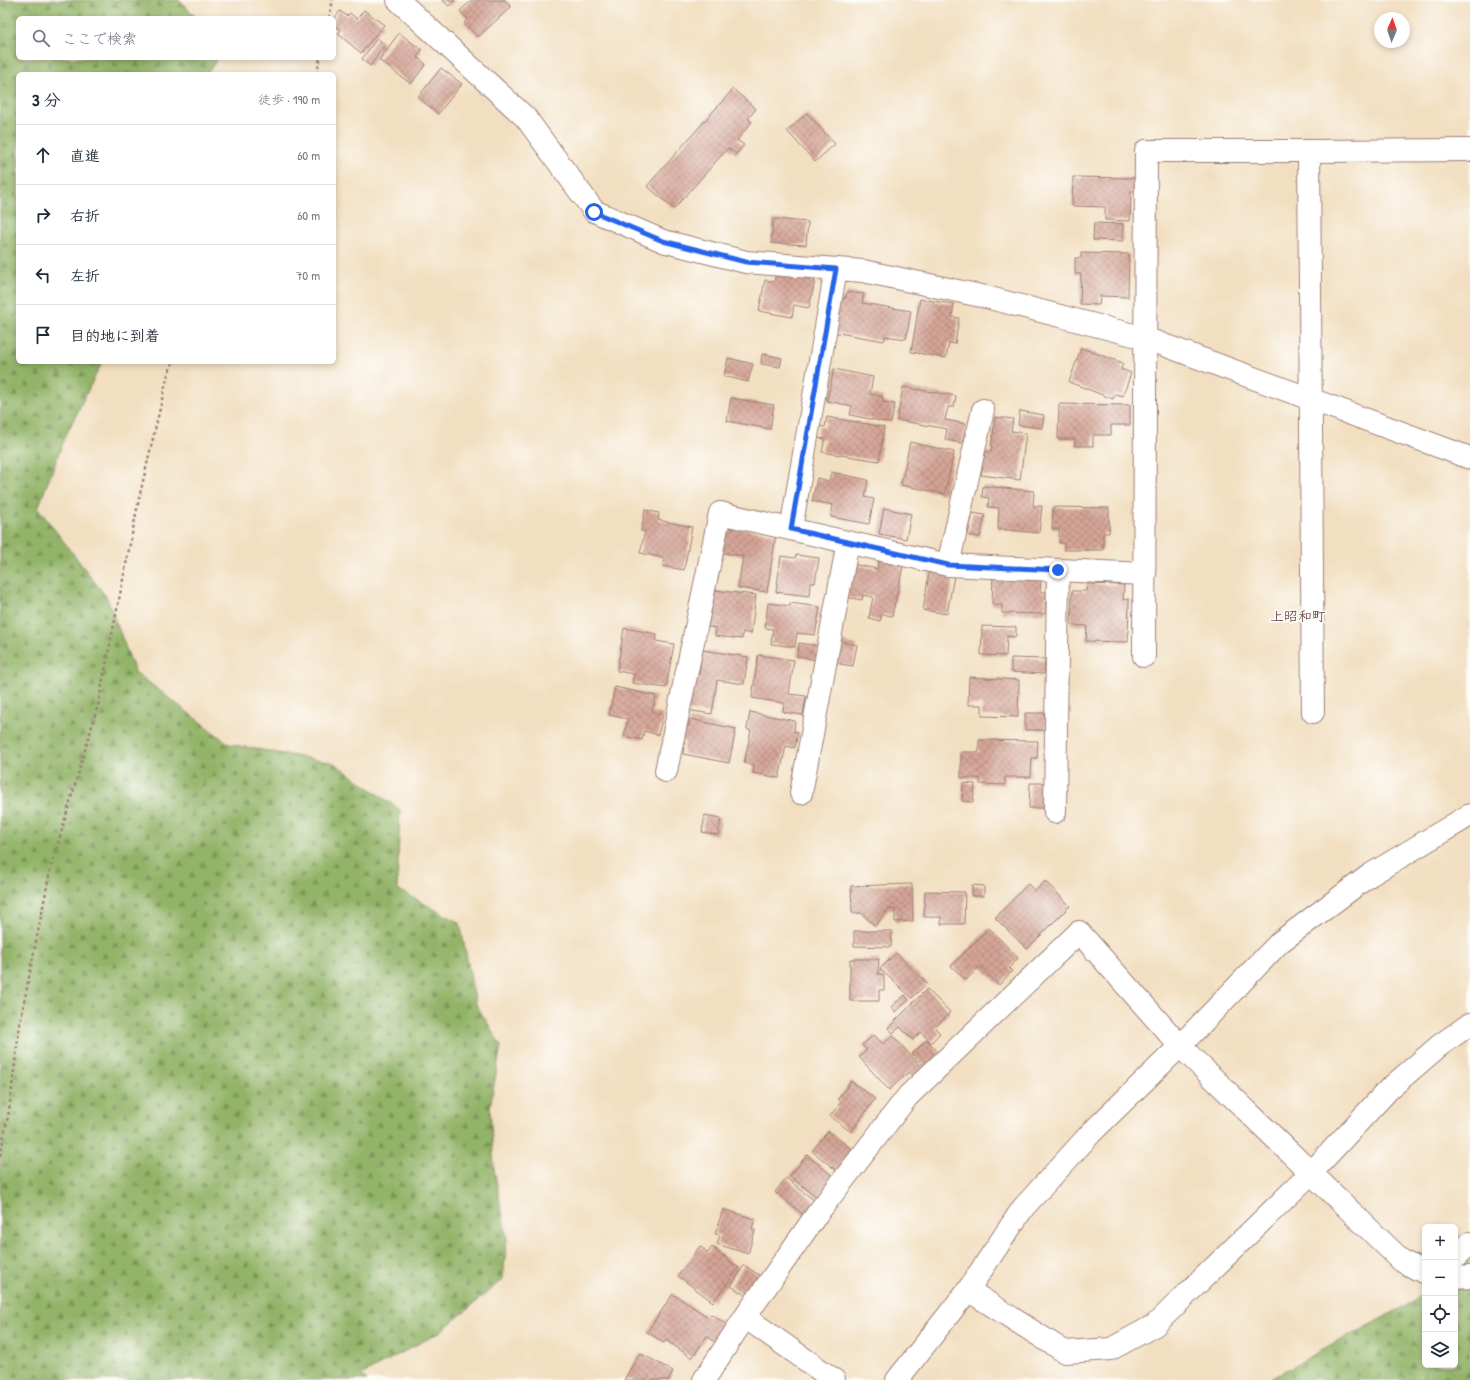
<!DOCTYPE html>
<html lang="ja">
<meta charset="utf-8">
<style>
:root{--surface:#fff;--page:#f2f2f3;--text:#1f2937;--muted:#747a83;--line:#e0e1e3}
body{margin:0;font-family:"Patrick Hand","Klee One",sans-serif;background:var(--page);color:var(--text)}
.controls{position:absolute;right:12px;bottom:12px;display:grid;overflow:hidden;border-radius:6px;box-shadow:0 2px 6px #0003}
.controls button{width:36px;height:36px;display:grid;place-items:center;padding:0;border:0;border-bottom:1px solid var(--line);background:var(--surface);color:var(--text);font:20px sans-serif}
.compass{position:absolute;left:1374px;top:12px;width:36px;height:36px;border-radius:50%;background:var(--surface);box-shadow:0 2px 6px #0003;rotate:2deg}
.stop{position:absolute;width:12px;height:12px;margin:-9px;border:3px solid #2563eb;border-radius:50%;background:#fff}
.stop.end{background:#2563eb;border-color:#fff;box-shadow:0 1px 4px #0008}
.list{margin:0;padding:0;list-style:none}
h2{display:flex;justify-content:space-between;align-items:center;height:52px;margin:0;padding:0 16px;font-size:17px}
h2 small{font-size:13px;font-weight:400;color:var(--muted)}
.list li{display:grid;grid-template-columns:26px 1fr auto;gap:12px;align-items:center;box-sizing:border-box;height:60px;padding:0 16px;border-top:1px solid var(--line)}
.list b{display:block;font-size:15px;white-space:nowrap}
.list em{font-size:13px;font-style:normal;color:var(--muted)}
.icon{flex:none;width:22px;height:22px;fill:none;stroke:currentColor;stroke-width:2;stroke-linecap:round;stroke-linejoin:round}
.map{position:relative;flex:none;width:1470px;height:1380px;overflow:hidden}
.search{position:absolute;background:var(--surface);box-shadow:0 2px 6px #0003;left:16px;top:16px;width:320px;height:44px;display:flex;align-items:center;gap:10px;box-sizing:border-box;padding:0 14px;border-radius:6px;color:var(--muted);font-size:15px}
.panel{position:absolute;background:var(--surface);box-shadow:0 2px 6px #0003;left:16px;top:72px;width:320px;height:292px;border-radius:6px}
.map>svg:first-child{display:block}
.forest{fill:url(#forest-firs);stroke:#6e6a4a}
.building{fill:url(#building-cross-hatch)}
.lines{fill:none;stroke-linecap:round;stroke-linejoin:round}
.minor-casing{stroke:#9e7f76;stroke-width:24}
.path{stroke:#9e7f76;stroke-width:2.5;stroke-dasharray:3 3;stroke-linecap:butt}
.minor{stroke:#fff;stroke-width:22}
.route{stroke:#2563eb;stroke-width:5}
.labels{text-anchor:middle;stroke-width:3.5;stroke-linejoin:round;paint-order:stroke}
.neighbourhood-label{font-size:14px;fill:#4a1f2b;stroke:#fdfcf7}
</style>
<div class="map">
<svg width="1470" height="1380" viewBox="0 0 1470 1380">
<defs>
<pattern id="forest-firs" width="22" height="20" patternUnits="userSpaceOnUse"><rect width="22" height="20" fill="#92b468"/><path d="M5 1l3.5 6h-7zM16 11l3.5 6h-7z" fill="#799256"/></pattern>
<pattern id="building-cross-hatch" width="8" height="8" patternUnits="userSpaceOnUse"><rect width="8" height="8" fill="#d5a597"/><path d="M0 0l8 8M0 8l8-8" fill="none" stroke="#af867b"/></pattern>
</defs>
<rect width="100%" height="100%" fill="#fdfcf7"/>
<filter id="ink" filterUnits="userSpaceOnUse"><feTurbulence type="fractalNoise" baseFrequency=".025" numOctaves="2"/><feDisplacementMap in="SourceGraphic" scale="8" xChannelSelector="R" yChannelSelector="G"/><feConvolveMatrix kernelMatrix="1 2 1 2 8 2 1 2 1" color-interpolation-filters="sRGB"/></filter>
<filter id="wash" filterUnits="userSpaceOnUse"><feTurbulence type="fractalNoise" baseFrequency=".012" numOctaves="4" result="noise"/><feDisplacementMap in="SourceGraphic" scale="16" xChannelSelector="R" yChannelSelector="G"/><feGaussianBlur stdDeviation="0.9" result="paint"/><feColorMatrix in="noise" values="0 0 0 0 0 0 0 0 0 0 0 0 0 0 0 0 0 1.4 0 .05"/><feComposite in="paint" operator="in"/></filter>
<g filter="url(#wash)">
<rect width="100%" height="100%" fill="#f2dfc1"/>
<!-- forest -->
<path class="forest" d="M0,0H179L197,18H18V58H218L207,74H18V362H102L66,435L38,508L107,598L135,672L229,744L334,763L400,810L397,889L460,923L476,1004L501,1046L490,1107L494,1169L507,1239L503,1279L440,1332L361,1375L367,1380H0Z
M1470,1260V1380H1267L1401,1308L1425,1292V1365H1455V1271Z"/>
<g id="blocks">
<!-- building -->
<path class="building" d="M442,0H455L449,6Z
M472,0H505L511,7L478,37L464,23L468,19L460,11Z
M364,10L384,25L361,53L338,34L341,30L334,25V19L340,11L347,16L350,13L357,19Z
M399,33L422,50L417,57L426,64L411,84L379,60Z
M377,38L385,45L370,66L362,59Z
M441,68L462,84L438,114L418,97Z
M733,89L756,109L748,119L752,122L737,140L744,145L736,154L728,148L674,209L647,186Z
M807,113L835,144L815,162L787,131Z
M1073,177L1135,178V191H1131L1130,221L1105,220V207L1072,206Z
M773,219L808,222L806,245L771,243Z
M1094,223L1123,224V241L1093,240Z
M1081,253L1129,254L1128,297L1100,296L1099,305L1080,304L1081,274H1075V258H1081Z
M776,273L815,280L809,308L794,305L792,317L759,311L765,280L774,282Z
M847,292L864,294L862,303L911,311L906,339L885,336L884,341L833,332L838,298L845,299Z
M920,299L954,304L952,317L959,318L955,344L949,343L946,358L911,352Z
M1081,348L1123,363L1121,369L1131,373L1123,396L1115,394L1113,399L1069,382Z
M762,354L782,358L780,367L761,364Z
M728,358L753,364L748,382L724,376Z
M834,369L873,377L870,394L883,397L882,402L895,404L891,423L850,415L852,406L827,401Z
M903,387L956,396L954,407H948L945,420L966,424L962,443L945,440L947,429L897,420Z
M731,398L774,405L770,429L727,421Z
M1059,404L1130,405V425H1111V435H1093V446H1075V439H1058Z
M1020,411L1044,415L1042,428L1018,425Z
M827,417L884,427L879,461L822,452L825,439L817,438L819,426L825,427Z
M995,417L1013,419L1011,431L1026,433L1020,480L981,475L984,452H991Z
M910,442L954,452L945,494L901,485Z
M831,472L868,480L865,497L874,499L869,524L831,517L833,505L812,501L817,478L829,481Z
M983,486L1034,491L1033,506H1042L1039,533L998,529L999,508L988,507L989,498L982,497Z
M1053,507L1109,508V533H1103V550H1064V543H1059V529H1052Z
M884,508L911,514L906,539L879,534Z
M645,510L659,513L658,520L692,527L684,570L663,566L664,558L640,553L645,531H641Z
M973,513L985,515L980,537L968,535Z
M722,526L776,534L767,592L738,588L743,556L718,552Z
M796,555L819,558L815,583H810L809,596L776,592L781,556L795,558Z
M880,556L904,562L892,616L882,614L880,621L869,618L873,597L863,595L862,600L845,597L852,564L877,569Z
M930,566L955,570L947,614L923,610Z
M993,575L1041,577L1040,592H1046L1045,614L1002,613V605H992Z
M1087,584L1124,585L1123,600L1129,599L1128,642L1086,641L1087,626L1071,625L1072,591H1086Z
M713,590L756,595L751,634L743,632L742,639L715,636L716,628L708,627Z
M768,603L790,606V603L820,607L815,635L797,633L795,647L771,644L773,629L765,628Z
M982,626L1016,627V637L1007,636L1006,656L981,655Z
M624,628L657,634L656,641L674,644L666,688L632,683L634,674L617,671Z
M839,641L857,645L853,666L835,663Z
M799,643L818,646L816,660L797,656Z
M702,650L748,657L744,684L717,680L712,714L686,710L692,674L699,675Z
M758,655L794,660L789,694L806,696L803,715L783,712L784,703L752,698Z
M1011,658L1045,659L1044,674L1011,672Z
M969,677L1019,680L1018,717L982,716V705H968Z
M615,687L656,696L652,712L663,715L658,735L644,731L642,740L624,736L628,719L609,715Z
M750,712L795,721L794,732H798L795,748L786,746L779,778L753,773L754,765L744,763L751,731L747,729Z
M1025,713H1046V730H1025Z
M690,719L736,729L729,763L683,754L685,741L680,740L683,725L689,726Z
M979,740L1038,741L1037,758H1032L1031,777H1005V785L980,784V778H961V752H979Z
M963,783L975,784L973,802L962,801Z
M1030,783H1046V808H1029Z
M705,815L721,818L718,835L702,832Z
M1045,881L1070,906L1027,949L995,918L1028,884L1035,891Z
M912,884L913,921L895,922V909H889L875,926L861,913H852L851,886Z
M972,885L984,886V896H972Z
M925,891L965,892L964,924H941V917H924Z
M989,928L1018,958L1009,968L1012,971L999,985L980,966L966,980L951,966Z
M854,931H892L891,947L854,946Z
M896,953L927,983L912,998L880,969Z
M850,959H879L878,974L884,975V990H879V1001H850Z
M927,989L950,1012L935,1028L940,1033L931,1043L921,1032L913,1040L900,1027L893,1033L888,1028Z
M905,995L909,1000L895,1012L891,1007Z
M874,1035L883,1044L893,1036L926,1072L916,1081L909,1072L889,1090L859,1057L867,1050L862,1045Z
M927,1040L941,1055L927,1069L912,1054Z
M851,1081L875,1099L851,1132L830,1116L841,1102L838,1099Z
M828,1131L857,1153L841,1174L812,1151Z
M807,1155L838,1180L818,1198L790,1176Z
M786,1178L820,1205L809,1219L775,1192Z
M723,1209L755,1219L752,1229L755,1230L748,1254L717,1244L720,1235L715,1234Z
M700,1246L708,1253L712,1247L739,1268L713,1302L678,1276Z
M744,1265L762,1277L749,1298L731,1286Z
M673,1294L708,1317L711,1314L728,1326L716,1343L707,1336L692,1358L666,1340L664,1343L647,1332Z
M640,1353L673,1371L669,1380H624Z"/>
</g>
</g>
<g filter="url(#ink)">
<use href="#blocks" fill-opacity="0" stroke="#9e7f76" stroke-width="1"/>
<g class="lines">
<!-- minor casing -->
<g class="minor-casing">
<path id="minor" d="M398,0L526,118L594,211L663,241L746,262L863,271L986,297L1145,338L1470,458
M1309,151L1470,150
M791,529L836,269
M948,565L983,410
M1144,656L1146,151H1309L1313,712
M666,771L720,513L948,565L1145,574
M801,793L848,542
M1055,812L1058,570
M1455,1258L1470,1243
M1455,1278L1470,1277
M968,1290L1065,1352L1111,1349L1155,1325L1311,1173L1389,1089L1439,1046L1470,1024
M745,1317L834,1380
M704,1380L745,1317L817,1214L908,1096L1079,932L1180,1046L1402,1261L1425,1273
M897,1380L968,1290L1023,1208L1091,1133L1180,1046L1280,942L1370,875L1470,815"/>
</g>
<!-- path -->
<path class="path" d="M329,18L333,0
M317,74L320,58
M0,1156L9,1111L20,1023L50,871L98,705L140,494L168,374L173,362"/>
<!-- minor -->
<use href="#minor" class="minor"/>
</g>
</g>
<g class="lines" filter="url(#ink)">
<!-- route -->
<path class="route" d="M594,212L663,241L746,262L836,269L791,529L948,565L1058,570"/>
</g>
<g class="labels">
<!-- neighbourhood labels -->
<g class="neighbourhood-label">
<text x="1298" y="621">上昭和町</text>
</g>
</g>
</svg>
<div class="controls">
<button>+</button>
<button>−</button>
<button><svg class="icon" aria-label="locate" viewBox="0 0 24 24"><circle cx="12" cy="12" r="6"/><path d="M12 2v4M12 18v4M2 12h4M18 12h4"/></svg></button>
<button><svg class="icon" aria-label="layers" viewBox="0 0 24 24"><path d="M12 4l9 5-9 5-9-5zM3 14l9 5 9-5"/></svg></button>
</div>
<svg class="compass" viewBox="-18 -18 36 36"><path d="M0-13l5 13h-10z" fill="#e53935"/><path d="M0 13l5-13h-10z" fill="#747a83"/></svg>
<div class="stop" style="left:594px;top:212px"></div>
<div class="stop end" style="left:1058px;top:570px"></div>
<div class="search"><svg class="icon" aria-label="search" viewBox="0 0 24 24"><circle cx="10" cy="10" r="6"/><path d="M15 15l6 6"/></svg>ここで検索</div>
<section class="panel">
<h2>3 分<small>徒歩 · 190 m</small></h2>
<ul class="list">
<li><svg class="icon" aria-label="ahead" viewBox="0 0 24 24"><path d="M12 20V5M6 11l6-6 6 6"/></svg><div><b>直進</b></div><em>60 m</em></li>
<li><svg class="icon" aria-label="right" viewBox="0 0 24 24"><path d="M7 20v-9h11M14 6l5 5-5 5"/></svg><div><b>右折</b></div><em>60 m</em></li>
<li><svg class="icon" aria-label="left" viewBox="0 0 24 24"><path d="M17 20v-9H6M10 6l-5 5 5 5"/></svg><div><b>左折</b></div><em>70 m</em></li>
<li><svg class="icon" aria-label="arrive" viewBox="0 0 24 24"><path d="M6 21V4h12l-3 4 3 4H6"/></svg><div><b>目的地に到着</b></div></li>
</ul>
</section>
</div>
